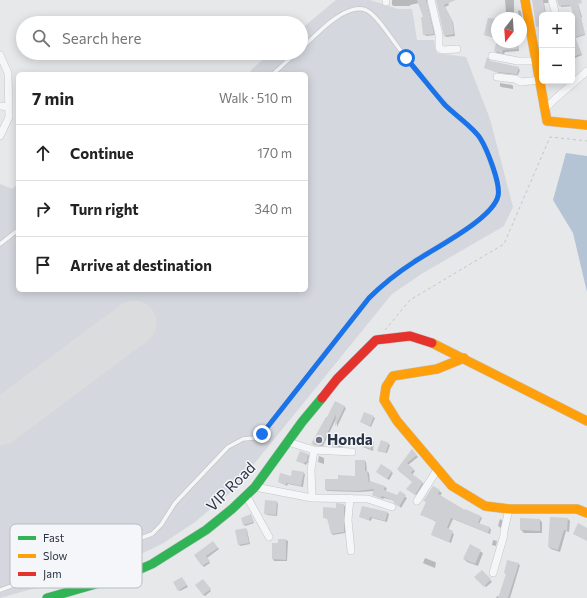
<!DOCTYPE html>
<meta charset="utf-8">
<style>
:root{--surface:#fff;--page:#f2f2f2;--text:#222;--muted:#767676;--line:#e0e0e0}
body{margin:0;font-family:Commissioner,sans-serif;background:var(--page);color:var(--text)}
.controls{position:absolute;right:12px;top:12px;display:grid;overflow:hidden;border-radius:6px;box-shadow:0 2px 10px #0003}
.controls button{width:36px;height:36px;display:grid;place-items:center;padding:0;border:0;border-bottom:1px solid var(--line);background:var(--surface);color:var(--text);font:20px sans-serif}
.compass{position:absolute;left:491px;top:12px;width:36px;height:36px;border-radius:50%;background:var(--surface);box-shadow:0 2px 10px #0003;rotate:197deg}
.stop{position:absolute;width:12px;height:12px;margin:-9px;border:3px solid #1a73e8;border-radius:50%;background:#fff}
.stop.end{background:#1a73e8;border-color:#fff;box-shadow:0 1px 4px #0008}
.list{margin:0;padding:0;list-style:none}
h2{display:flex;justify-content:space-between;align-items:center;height:52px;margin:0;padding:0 16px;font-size:17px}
h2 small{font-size:13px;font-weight:400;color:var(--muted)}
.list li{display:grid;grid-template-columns:26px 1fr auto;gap:12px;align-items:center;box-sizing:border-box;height:56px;padding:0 16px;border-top:1px solid var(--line)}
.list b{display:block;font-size:15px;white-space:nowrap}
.list em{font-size:13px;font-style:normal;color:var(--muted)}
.icon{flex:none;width:22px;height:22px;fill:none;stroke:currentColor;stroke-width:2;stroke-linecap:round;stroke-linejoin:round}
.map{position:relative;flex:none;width:587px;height:598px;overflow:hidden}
.search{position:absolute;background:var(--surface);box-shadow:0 2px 10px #0003;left:16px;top:16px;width:292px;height:44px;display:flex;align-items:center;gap:10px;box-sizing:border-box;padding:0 14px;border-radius:22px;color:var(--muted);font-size:15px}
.panel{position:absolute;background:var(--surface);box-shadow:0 2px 10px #0003;left:16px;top:72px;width:292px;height:220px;border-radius:6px}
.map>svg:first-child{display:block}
.built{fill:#d4d7dd}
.water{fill:#b4c4d5}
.shadow{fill:#0003}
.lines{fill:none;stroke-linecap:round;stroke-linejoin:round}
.runway{stroke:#dadcde;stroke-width:45}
.building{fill:#ced0d3}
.lane-casing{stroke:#c4c6c8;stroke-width:5}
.street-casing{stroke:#c4c6c8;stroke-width:8}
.fast-casing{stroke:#c4c6c8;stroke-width:10}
.slow-casing{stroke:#c4c6c8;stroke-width:10}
.jam-casing{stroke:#c4c6c8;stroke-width:10}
.path{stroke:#c5c6ca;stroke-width:1;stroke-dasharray:3 3;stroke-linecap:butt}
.lane{stroke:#f5f6f7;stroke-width:3.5}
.street{stroke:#f5f6f7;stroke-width:7}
.fast{stroke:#30b455;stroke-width:9}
.slow{stroke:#ff9f0a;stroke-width:9}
.jam{stroke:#e5322d;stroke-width:9}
.route{stroke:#1a73e8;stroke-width:5}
.poi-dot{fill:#6c737f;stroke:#f4f6f9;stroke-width:1.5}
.labels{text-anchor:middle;stroke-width:3;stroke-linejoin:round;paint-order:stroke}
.poi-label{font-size:15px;font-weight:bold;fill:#2b3445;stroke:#f4f6f9;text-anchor:start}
.street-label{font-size:15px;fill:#2b3445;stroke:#f4f6f9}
.key{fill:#f4f6f9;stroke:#b8bcc3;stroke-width:1}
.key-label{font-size:11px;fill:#2b3445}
</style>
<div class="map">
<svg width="587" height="598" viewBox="0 0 587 598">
<rect width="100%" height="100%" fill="#e6e8ea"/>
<!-- built -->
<path class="built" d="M336,0H370L398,9H412L417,40H434L437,53L466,57L490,119L513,207L504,226L423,273L392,294L232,491L195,522L162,544L117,565L96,571L94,564L79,569L81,575L0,598V184L12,189L18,184V290H306V74H249L252,69L271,53H301V29Z"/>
<!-- water -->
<path class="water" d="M566,153L587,156V292L573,233L553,200Z"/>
<!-- shadow -->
<path class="shadow" d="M392,0H428L427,3L435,35L426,36L424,34V18L419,3L410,5V6H394L392,5Z
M437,0H447L449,5L445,7L453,22L455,36L446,37L445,36Z
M505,0H514V13H508L506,12Z
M533,0H548V3H544L546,14L542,15V26L539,28Z
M558,0H577L582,17L581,18L585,35L575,38L582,55L575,58L572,53V20L576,19L572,6L561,7Z
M520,10L521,12L523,22H521V18H519L518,11Z
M489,19L497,21L495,38L485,35Z
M542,35V46L539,36Z
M509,42H518L519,51L505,52L504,54L497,53L495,51L509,47Z
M572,62H573L574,69H572Z
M485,68H518L520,70L518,75L499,73Z
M500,83L512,85L513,86V89L501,87L500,86Z
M336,402L346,408L337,427V417L323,446L314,445L313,444Z
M373,417L375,418L371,427L361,422Z
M343,439L344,441L343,447H334L333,446Z
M372,440L374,442L373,451L358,445L356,443Z
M388,444L390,445L387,453L378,451Z
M412,450L418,457L408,465L415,471L412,475L424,484L417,496L409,490L413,482L399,471Z
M308,454L309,456L308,463H307L306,465L297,460Z
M319,456L324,458V464L318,462Z
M365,461L366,462L367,471L369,473L370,482L385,487L387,488L385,492L398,496L400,493L407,498L401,508L395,501L384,498L383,499L375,496L373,495L374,491L360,492L327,491L326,490L339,480L356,477Z
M381,465L393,473L389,480L378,473Z
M303,473L305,474L303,487L288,484L287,486L279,482Z
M433,487L442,493L440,496L465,512L480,517L482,518L479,524L489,528L491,529L490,534L453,519L448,530L454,534L451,543L434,536L432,534L437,522L422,515Z
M266,501L277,502L278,504L277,516L267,515L265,513Z
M343,505L345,506V533L333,535L332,534L329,519L324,518Z
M388,513L389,514L387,522L372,518L371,521L360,517Z
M252,517L254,523L245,526L244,525Z
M500,519L503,521L501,528L498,526Z
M521,519L540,520L542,522V533H524L521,530Z
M568,519L570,521L569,532L566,531L560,552L551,549L549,547Z
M246,529L247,530L250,544L240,546L239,544Z
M279,540H286L288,541L287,561H274L273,559L279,544Z
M493,540L497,541L496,546L492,545Z
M213,542L219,549L207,558L210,563L204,567L195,556Z
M470,546L483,553L478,566L467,562L464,559Z
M425,558L435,562L436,563L435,568L425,564L423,563Z
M518,564L520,565L510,598H496L497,596L500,597L507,575L505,573Z
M482,571L492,582L486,587L476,577Z
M183,580L188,587L180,591L179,590Z
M204,581L211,591L205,596L203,595Z"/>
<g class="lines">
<!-- runway -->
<path class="runway" d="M0,423L134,323"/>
</g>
<!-- building -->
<path class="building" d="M417,0H426L434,34L423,35L421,17H423Z
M436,0H456L444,5L452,20L454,34L444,36Z
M532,0H543L545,12L542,13V25L536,27Z
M557,0H581L582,3L578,4L585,34L575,37L581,54L572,57V10L570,5L559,6Z
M488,18L497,19L494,37L484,35Z
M508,42H517L518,49L503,50L502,53L494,51L496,43L508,46Z
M487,57L491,61L519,67L517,74L496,72L484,68Z
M335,401L345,406L335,427L336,414L322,445L311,444L318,431L326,417H327Z
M364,412L374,416L370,426L360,422Z
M333,437L343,439L342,446H332Z
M355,437L372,439L371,449L355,443Z
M381,440L389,443L386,452L377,451Z
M412,449L417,455L407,463L414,469L411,473L423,482L415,495L406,489L412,482L397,469Z
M300,451L308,454L307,462H305L304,464L296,461Z
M355,460H365V471L367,470L369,483L370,481L385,486L384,490L397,495L400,491L406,495L399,507L393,502L394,501L382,496L381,498L372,495L374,489L358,491L325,490V479H338V475L355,476Z
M381,464L392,471L387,479L376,472Z
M292,470L304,472L301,486L286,483V485L278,482L280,473L291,476Z
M433,486L440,490L438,494L465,510V509L481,516L478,523L490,527L488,533L451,518L447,528L453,531L449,542L431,535L436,521L420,515L426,502L423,501Z
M265,500L277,501L276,515L264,514Z
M336,503L344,504V532L331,534L327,518H323V507L336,508Z
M362,506L388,512L385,521L370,517L369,520L359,517Z
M251,514L254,522L243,525L241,518Z
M550,517L568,518L567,531L564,530L558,550L548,547Z
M520,518L540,519V531L520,530Z
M578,523L587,528V541L573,534Z
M246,528L249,543L238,545L235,530Z
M278,539H286V560L272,559V543H278Z
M213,541L218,548L206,556L210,561L202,566L194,555Z
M470,544L481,550L475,564L463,559Z
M507,560L519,563L508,598H498L506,574L504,573Z
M482,570L491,579L484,587L474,577Z
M182,577L187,585L178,591L173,582Z
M203,579L211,589L203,595L195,585Z"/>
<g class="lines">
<!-- lane casing -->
<g class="lane-casing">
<path id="lane" d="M273,74L296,53
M0,244L18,230
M0,590L152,534L161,525L175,503L228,447L243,439L254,438L262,434L369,298C383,284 397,273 413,262C433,248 492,220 498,196C501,186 486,145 479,136C469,125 456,116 446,105C429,87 413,66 398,47C390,37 377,15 366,10C345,2 315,36 301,49"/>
</g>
<!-- street casing -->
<g class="street-casing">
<path id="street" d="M386,0V2
M431,0L439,35V48L443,50L457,49
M552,0L556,15
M0,55L8,73L9,117L0,136
M492,56L518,61H536
M497,77L515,79L521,82L540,80
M0,106L9,107
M545,109L556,98L587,71
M288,442L314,450L352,452
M255,487L312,498L368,499L392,507
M246,495L269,537
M312,498L311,470L314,450
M350,498L348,520L351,551
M417,501L437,470
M493,573L504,535V531L509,509"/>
</g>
<!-- fast casing -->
<g class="fast-casing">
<path id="fast" d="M47,598L127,575L152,564L206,530L232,509L255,487L302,422L322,398"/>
</g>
<!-- slow casing -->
<g class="slow-casing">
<path id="slow" d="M525,0L547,121L587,125
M432,343L587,421
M464,358L437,369L393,376L386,387L384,400L397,421L452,486L485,506L509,509H577L587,513"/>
</g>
<!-- jam casing -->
<g class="jam-casing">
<path id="jam" d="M322,398L337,379L376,340L410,336L432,343"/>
</g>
<!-- path -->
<path class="path" d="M385,330L410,300L504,244L550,137L587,141"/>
<!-- lane -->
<use href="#lane" class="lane"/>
<!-- street -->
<use href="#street" class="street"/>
<!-- fast -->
<use href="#fast" class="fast"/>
<!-- slow -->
<use href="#slow" class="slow"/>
<!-- jam -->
<use href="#jam" class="jam"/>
</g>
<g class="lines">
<!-- route -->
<path class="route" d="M262,434L369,298C383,284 397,273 414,262C433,249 493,219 498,196C501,184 487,149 480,138C473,127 455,115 445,105C432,90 419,73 406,58"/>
</g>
<!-- markers -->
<circle class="poi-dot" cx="319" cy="440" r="4"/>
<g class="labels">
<!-- poi labels -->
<g class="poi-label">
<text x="327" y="445">Honda</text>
</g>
<!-- street labels -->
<g class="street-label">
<text transform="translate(231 487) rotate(-45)" y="5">VIP Road</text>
</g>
</g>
<!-- legend -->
<rect x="10" y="524" width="132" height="64" rx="6" class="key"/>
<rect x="18" y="536" width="18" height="4" fill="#30b455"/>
<rect x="18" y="554" width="18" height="4" fill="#ff9f0a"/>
<rect x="18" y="572" width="18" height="4" fill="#e5322d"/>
<g class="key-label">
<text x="43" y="542">Fast</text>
<text x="43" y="560">Slow</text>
<text x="43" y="578">Jam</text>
</g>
</svg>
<div class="controls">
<button>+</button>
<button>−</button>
</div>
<svg class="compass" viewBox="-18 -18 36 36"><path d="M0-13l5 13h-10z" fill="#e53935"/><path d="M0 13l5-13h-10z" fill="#767676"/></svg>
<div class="stop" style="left:406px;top:58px"></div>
<div class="stop end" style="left:262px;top:434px"></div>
<div class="search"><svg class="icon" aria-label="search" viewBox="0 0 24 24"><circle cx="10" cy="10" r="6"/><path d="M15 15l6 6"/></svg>Search here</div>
<section class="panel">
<h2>7 min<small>Walk · 510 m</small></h2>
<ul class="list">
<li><svg class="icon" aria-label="ahead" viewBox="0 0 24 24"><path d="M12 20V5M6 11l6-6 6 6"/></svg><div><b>Continue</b></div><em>170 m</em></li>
<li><svg class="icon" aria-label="right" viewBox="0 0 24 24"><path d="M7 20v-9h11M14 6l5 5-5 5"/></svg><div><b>Turn right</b></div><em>340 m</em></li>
<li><svg class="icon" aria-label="arrive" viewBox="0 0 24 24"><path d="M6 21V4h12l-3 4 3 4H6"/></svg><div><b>Arrive at destination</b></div></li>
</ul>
</section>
</div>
